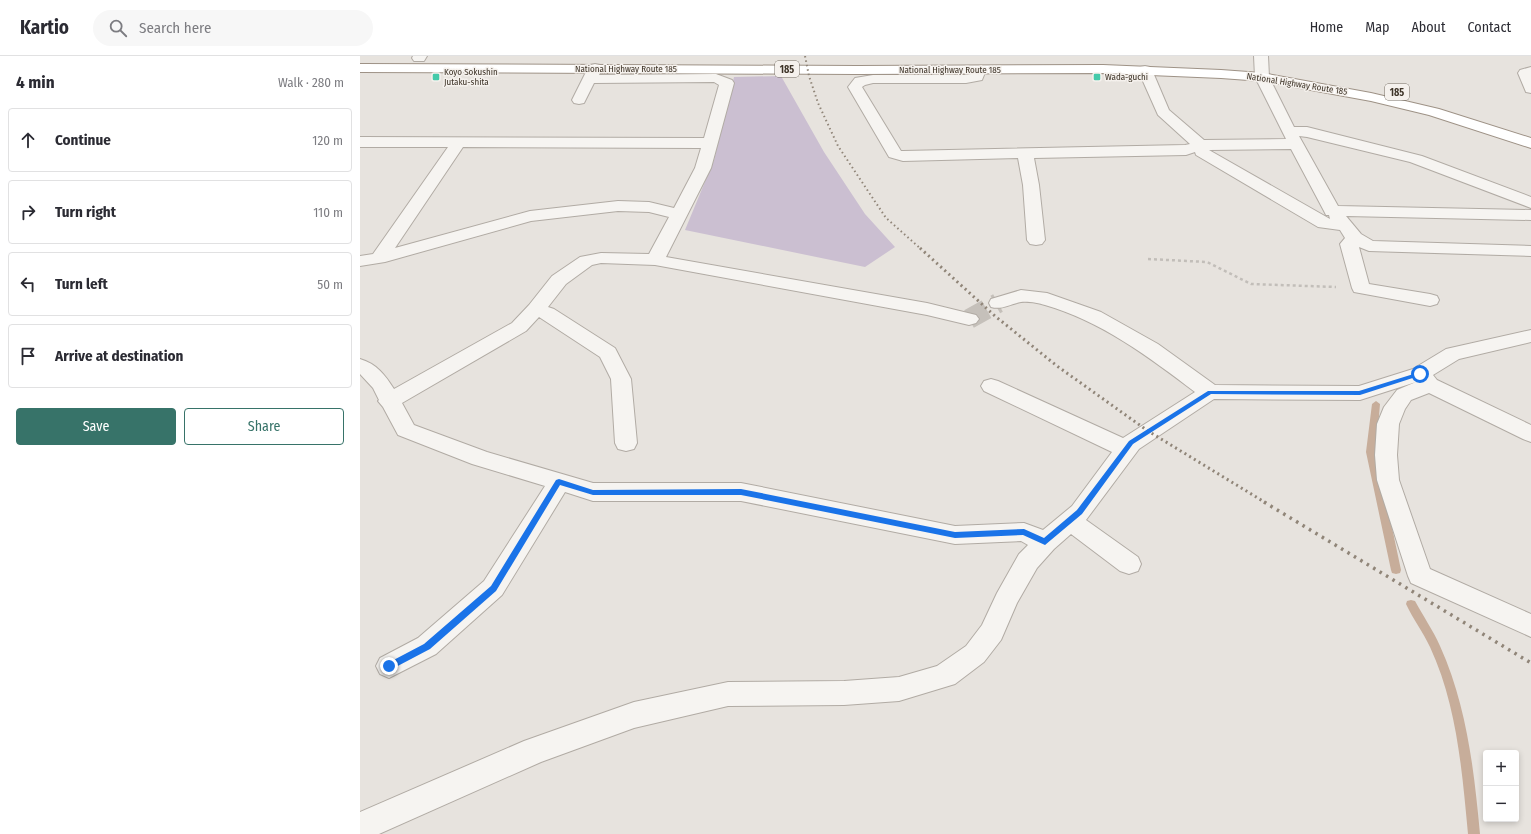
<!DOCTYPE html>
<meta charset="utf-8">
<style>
:root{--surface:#fff;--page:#f7f7f7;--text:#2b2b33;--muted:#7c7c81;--line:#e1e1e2;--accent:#377369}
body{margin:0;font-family:"Fira Sans Condensed",sans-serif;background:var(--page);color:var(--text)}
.controls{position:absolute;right:12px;bottom:12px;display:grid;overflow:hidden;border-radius:4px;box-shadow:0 2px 6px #0003}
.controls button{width:36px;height:36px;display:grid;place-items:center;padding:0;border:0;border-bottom:1px solid var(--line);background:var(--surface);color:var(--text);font:20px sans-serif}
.stop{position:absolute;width:12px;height:12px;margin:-9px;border:3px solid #1a73e8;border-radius:50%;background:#fff}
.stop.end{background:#1a73e8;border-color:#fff;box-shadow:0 1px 4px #0008}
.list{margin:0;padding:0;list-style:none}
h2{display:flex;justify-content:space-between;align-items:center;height:52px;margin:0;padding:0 16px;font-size:17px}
h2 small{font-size:13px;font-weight:400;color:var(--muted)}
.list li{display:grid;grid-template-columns:26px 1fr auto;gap:12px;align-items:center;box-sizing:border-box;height:64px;margin:0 8px 8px;padding:0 8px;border:1px solid var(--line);border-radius:4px}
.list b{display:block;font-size:15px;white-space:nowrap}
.list em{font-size:13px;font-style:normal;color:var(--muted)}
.actions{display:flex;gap:8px;padding:12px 16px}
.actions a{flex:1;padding:9px 0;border:1px solid var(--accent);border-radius:4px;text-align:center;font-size:14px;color:var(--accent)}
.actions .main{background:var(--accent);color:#fff}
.icon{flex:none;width:22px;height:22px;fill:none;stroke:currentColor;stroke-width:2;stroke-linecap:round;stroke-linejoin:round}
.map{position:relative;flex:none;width:1171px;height:778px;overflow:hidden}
header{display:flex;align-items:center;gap:24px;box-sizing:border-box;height:56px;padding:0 20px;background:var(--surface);border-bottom:1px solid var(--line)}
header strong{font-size:19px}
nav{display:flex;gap:22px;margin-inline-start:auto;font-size:14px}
.search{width:280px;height:36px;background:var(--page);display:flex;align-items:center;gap:10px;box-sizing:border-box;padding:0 14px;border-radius:22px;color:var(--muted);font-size:15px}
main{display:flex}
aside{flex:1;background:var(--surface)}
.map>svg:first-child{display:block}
.green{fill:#cbbfd1}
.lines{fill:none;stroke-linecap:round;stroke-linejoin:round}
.stream{fill:#c7ad9a;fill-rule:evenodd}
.minor-tunnel{stroke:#c5c0ba;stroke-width:20;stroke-dasharray:20 10;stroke-linecap:butt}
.minor-casing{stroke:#b1aba4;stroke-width:2}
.highway-casing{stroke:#9e9286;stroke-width:2}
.path{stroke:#c2beb9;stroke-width:2.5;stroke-dasharray:3 3;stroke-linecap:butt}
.minor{fill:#f6f4f1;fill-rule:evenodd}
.highway{fill:#fff;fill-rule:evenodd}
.rail-far2{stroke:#908578;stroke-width:2;stroke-dasharray:1.5 3;stroke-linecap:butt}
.rail-far1{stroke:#908578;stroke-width:3;stroke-dasharray:2 3.5;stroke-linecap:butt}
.rail{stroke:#908578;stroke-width:3.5;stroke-dasharray:2.5 5;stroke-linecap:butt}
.route{fill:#1a73e8}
.poi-dot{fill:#45caaa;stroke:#f5f1ed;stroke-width:1.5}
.labels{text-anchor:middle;stroke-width:3;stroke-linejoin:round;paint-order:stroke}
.far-street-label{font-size:9px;fill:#3e3428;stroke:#f5f1ed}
.far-poi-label{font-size:9px;fill:#3e3428;stroke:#f5f1ed;text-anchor:start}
.shield{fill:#f5f1ed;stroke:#756d63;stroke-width:1}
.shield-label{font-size:10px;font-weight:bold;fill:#3e3428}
</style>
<header>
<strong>Kartio</strong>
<div class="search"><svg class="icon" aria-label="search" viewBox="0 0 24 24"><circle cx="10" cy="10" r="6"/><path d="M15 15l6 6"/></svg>Search here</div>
<nav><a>Home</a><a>Map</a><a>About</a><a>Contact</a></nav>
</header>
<main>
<aside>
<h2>4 min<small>Walk · 280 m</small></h2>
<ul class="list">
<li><svg class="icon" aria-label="ahead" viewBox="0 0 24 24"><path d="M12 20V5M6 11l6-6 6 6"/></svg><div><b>Continue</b></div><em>120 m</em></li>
<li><svg class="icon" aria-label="right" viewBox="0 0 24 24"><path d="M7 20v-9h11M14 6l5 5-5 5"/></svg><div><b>Turn right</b></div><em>110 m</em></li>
<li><svg class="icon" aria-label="left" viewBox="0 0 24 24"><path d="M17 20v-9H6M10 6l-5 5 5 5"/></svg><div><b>Turn left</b></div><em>50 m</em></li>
<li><svg class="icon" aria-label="arrive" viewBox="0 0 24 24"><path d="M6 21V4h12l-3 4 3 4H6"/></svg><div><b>Arrive at destination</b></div></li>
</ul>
<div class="actions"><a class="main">Save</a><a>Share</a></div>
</aside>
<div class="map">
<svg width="1171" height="778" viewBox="0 0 1171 778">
<rect width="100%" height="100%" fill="#e7e3de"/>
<!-- green -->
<path class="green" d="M421,20L464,96L505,158L535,191L505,211L325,174L354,104L374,21Z"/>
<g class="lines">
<!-- stream -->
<path class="stream" d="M1016,345L1020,348L1016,396L1041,514L1040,517L1036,518L1032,517L1031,514L1006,396L1012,348Z
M1051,544L1055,545C1063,560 1073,574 1080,590C1107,650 1114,714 1120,778H1108C1102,715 1097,649 1070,591C1063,576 1053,563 1046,548L1047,545Z"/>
<!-- minor-tunnel -->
<path class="minor-tunnel" d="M609,263L638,247"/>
<!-- minor casing -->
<g class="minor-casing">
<path id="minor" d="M53,0H67L64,5H54L52,2Z
M894,0H908L909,21L934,71H947L1062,100L1171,141V152L1050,106L947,81L939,80L978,150L1171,154V164L986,160L1001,178L1013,185L1171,190V200L1009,195L999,191L1009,228L1070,238L1077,240L1079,244L1077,248L1070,250L994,236L992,232L980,188L985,182L980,174L958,171L836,99L835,96L826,99L674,102L679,129L685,184L682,188L676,189L670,188L667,184L663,129L658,102L543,105L529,101L488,31L495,22L513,19H606L611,18L614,11L619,10L624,11L626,14L622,24L606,27H513L505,29L502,31L541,95H543L825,89L830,88L798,59L778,14L780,11L785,10L790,11L792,14L809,54L844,84L926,83L895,21ZM931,93L964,155L966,159H969L970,163L849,94Z
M235,8L240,9L242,12L239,19L356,18L372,24L374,27L351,112L306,201L567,247L616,259L619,263L616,267L609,269L567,259L295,209L241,207L232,209L206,228L188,251L194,253L255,292L271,323L277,387L274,393L266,395L258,393L255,387L251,323L240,301L179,261L166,275L42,347L54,369L127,396L233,427H381L595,470L664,467L683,474L712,450L752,396L624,335L621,330L624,325L631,323L638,325L763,382L835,336C789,301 741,265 685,249C679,247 667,245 661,246C650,248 642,254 631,251L629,247L631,243L661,234L687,237L741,256L798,288L855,329L999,330L1053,313L1086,293L1171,274V286L1099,303L1073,319L1077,324L1171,369V386L1163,383L1069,337L1051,344L1045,353L1039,368L1037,399L1039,424L1070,513L1171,558V581L1051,527L1048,520L1017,424L1015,399L1017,368L1024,351L1037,334L1056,326L1000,344L854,343L779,393L726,464L778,501L781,508L778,515L769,518L760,515L711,478L694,493L677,512L657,547L641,584L624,606L595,628L539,645L484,649L368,650L274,672L181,706L19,778H0V756L164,685L274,646L368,626L484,625L539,621L577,610L606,590L622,569L637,537L659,498L668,489L661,485L595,488L381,445H233L205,436L142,539L76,598L29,622L20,618L16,610L20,602L58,582L124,525L185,430L112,408L38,379L23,351L18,345L19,344L13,332L0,318V303C17,308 25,319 34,333L152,267L169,249L192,220L220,201L241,197L289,198L309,161L289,156L258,155L171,165L25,206L0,210V200L13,198L88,91H0V81L344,82L359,29L354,26L234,27L224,47L219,48L214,47L212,44L228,12L230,9ZM103,91L341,92L335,112L314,152L289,146L258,145L170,155L35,192Z
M1171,11V37L1166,36L1158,17L1160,14Z"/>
</g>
<!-- highway casing -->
<g class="highway-casing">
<path id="highway" d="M0,8L497,10L743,9L861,14L902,17L1011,37L1079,53L1171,82V92L1069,59L1011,45L902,25L861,22L743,17L497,18L0,16Z"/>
</g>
<!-- path -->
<path class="path" d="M788,203L847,206L891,228L976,231"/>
<!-- minor -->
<use href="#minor" class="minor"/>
<!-- highway -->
<use href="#highway" class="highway"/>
<!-- rail-far2 -->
<path class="rail-far2" d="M445,0L449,20L458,47L478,90L526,162L561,193"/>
<!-- rail-far1 -->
<path class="rail-far1" d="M560,192L635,260L697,310L788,375L906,447"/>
<!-- rail -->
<path class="rail" d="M904,446L1171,607"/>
</g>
<!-- route -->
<path class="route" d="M1060,316H1062V319L1000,339L851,338L773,388L722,458L685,489L663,479L595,482L381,439H233L200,429L136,535L70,593L32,613H26L25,610L26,608L64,588L131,530L196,424L199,423L233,434L381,433L595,476L664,473L684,482L717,454L769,385L848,335H999Z"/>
<!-- markers -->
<g class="poi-dot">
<rect x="72" y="17" width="8" height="8" rx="2"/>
<rect x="733" y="17" width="8" height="8" rx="2"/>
</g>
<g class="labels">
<!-- far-street labels -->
<g class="far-street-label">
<text x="266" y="16">National Highway Route 185</text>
<text x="590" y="17">National Highway Route 185</text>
<text transform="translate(937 28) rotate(9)" y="3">National Highway Route 185</text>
</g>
<!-- far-poi labels -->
<g class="far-poi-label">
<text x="84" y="19">Koyo Sokushin<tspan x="84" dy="10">Jutaku-shita</tspan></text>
<text x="745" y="24">Wada-guchi</text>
</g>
<!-- shield labels -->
<g class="shield">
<rect x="415" y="5" width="24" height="16" rx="3"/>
<rect x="1025" y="28" width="24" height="16" rx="3"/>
</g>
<g class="shield-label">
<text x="427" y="17">185</text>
<text x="1037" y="40">185</text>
</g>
</g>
</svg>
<div class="controls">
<button>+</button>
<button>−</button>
</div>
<div class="stop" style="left:1060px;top:318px"></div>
<div class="stop end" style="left:29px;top:610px"></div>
</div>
</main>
